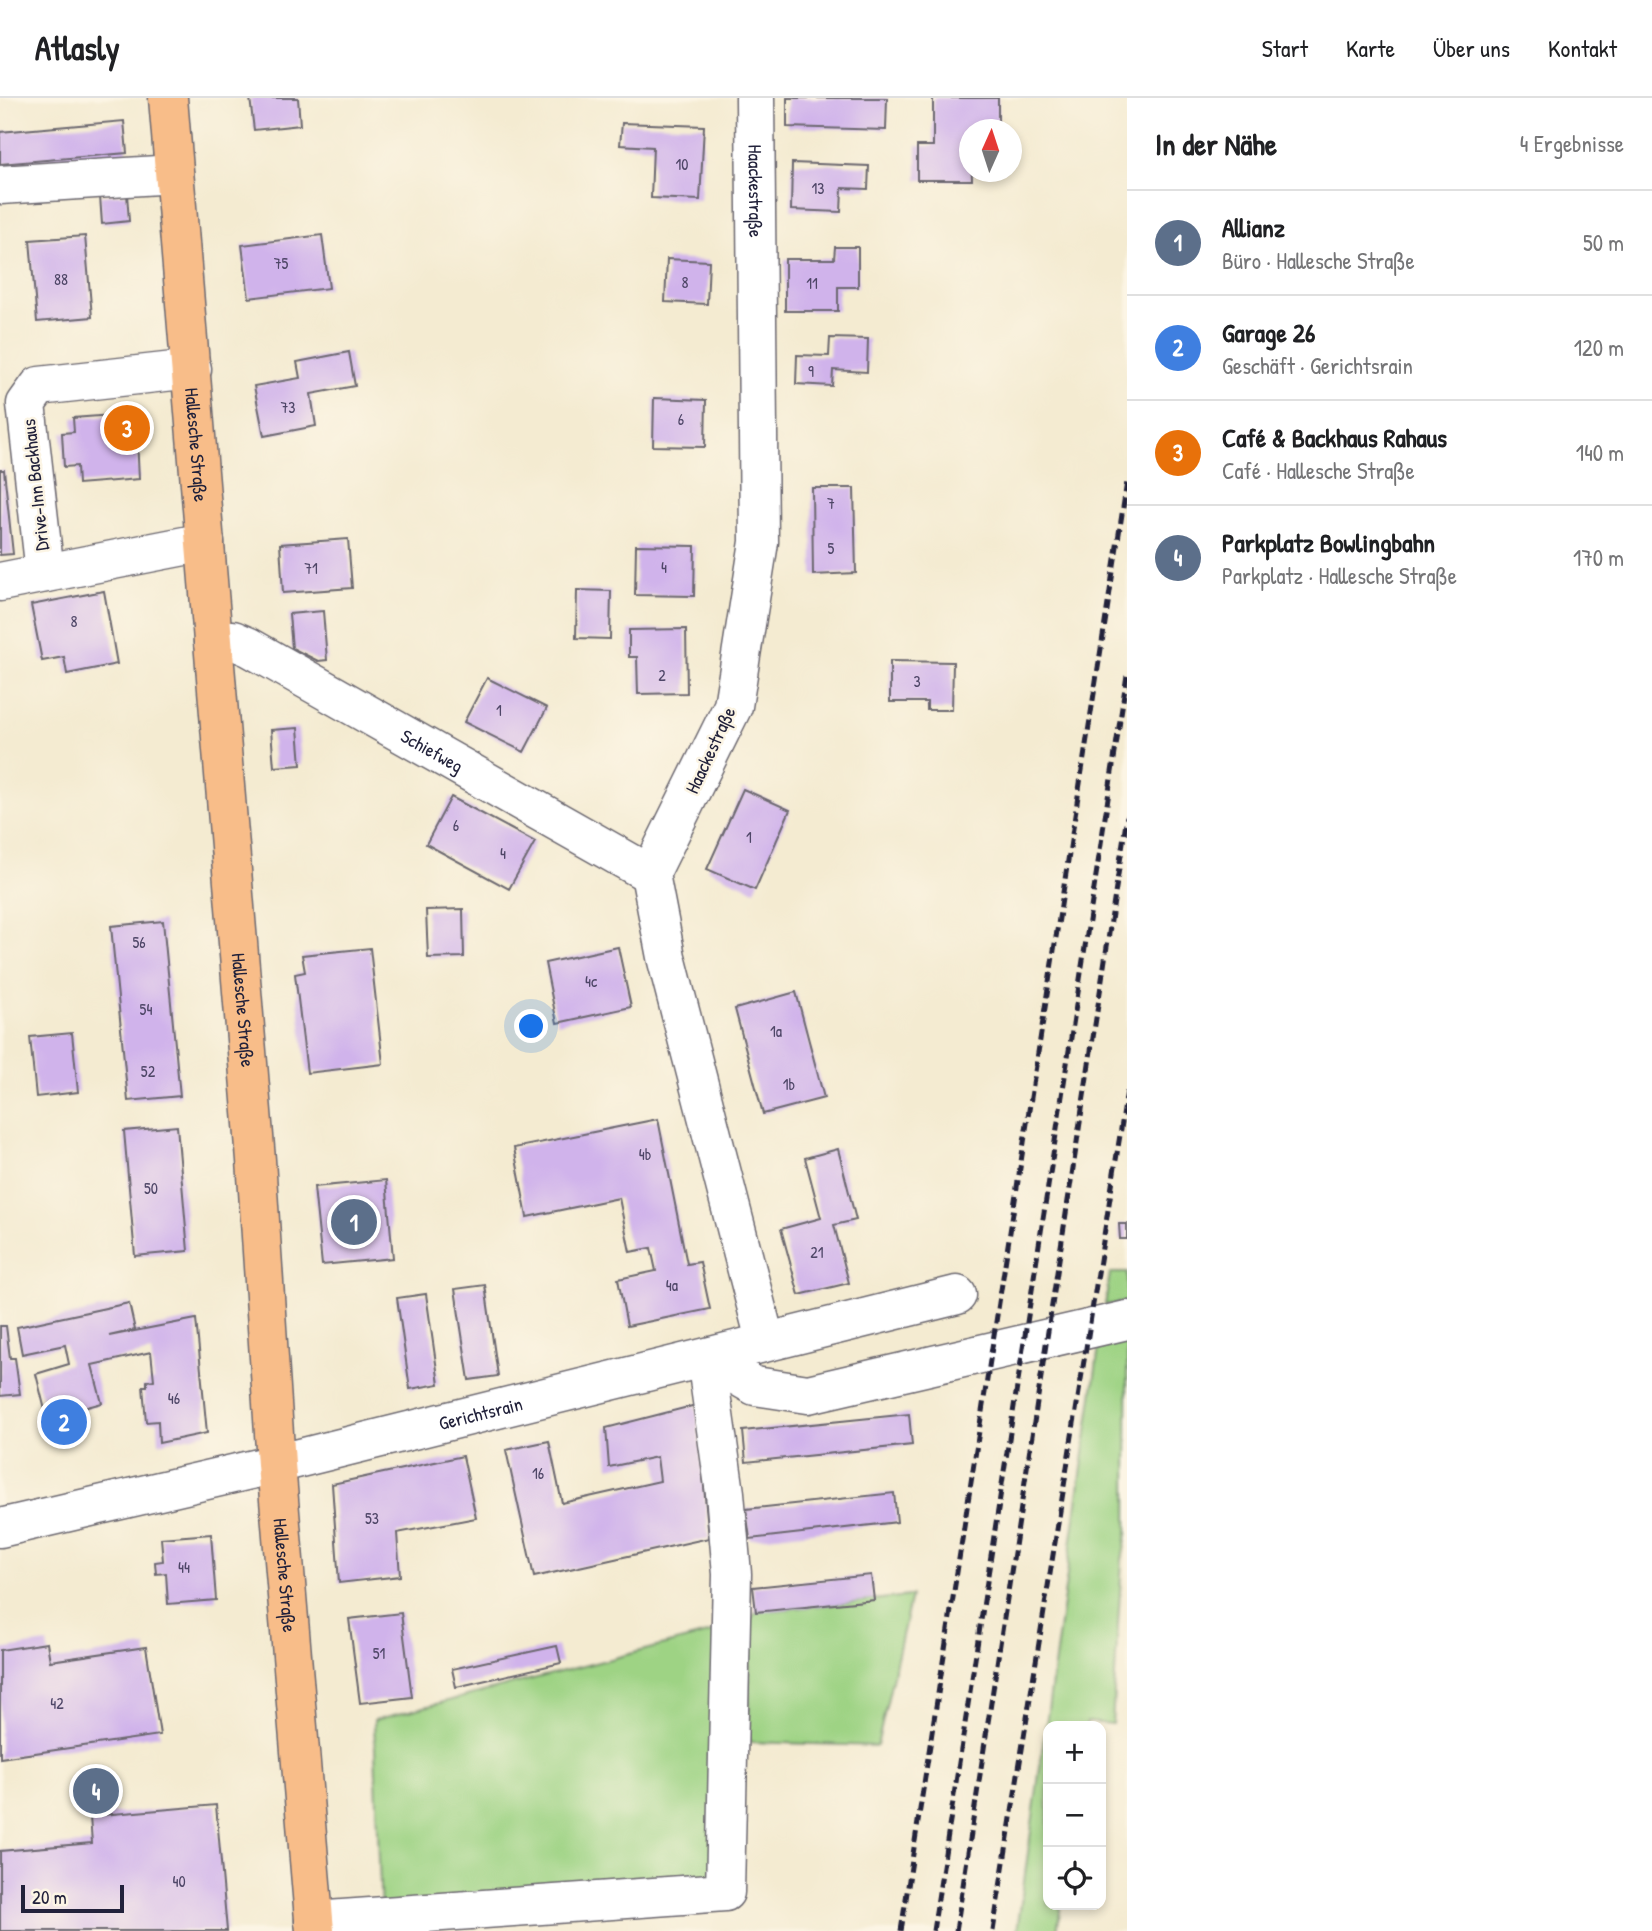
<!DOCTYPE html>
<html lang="de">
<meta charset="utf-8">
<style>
:root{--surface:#fff;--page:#f2f2f2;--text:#202124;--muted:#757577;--line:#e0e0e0;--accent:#ea580c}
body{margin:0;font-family:"Patrick Hand",sans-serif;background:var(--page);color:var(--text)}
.controls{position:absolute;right:21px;bottom:21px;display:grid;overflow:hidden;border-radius:14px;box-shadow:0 4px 10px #0003}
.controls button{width:63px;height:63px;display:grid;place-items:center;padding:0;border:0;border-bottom:2px solid var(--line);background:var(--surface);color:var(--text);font:35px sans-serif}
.compass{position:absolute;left:959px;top:21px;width:63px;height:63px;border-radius:50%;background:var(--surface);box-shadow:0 4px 10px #0003;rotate:3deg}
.scale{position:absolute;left:21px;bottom:18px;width:103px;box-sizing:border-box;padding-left:7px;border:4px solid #22223b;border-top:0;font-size:19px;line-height:24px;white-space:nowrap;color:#22223b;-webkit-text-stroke:5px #fcf5e5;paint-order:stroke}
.you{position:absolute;left:532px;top:929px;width:24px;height:24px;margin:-18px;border:5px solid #fff;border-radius:50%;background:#1a73e8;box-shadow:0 0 0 10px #1a73e833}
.badge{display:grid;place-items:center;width:46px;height:46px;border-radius:50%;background:var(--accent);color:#fff;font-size:23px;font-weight:700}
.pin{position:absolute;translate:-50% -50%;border:4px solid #fff;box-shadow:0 2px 7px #0006}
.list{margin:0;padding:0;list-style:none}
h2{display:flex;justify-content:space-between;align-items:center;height:91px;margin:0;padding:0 28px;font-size:30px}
h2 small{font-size:23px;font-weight:400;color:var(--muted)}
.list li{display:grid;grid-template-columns:46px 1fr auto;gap:21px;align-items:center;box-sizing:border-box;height:105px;padding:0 28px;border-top:2px solid var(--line)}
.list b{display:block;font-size:26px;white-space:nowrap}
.list p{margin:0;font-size:23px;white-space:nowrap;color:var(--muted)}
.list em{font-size:23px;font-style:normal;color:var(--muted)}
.icon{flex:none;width:38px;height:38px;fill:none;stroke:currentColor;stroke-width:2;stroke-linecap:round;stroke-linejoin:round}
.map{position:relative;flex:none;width:1127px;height:1833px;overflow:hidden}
header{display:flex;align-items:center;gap:42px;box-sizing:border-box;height:98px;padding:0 35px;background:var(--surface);border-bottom:2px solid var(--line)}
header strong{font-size:33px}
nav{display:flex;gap:38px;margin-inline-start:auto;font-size:24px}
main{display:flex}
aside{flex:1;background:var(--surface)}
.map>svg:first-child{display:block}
.green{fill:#9ed384;stroke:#607a60;stroke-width:2}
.building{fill:#d0b3eb}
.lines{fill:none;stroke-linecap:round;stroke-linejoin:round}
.minor-casing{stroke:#6c6870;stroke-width:41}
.major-casing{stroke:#6c6870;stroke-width:41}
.minor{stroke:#fff;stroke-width:38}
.major{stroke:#f8bd89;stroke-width:38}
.rail{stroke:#22223b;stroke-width:5;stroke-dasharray:10 5;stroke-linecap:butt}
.labels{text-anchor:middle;stroke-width:5;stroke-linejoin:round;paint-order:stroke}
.number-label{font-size:16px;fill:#4e4667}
.street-label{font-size:19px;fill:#22223b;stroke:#fcf5e5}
</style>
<header>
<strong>Atlasly</strong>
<nav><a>Start</a><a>Karte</a><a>Über uns</a><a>Kontakt</a></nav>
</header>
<main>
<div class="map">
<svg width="1127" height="1833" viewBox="0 0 1127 1833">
<rect width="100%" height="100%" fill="#fcf5e5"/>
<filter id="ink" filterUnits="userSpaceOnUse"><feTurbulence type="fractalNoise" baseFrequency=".0143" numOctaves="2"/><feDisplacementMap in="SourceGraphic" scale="14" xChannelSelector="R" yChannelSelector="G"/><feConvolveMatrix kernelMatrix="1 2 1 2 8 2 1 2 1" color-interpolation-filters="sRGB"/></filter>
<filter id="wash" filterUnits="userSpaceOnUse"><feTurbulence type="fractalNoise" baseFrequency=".00686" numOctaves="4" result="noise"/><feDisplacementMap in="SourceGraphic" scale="28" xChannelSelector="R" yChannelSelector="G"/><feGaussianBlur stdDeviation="1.57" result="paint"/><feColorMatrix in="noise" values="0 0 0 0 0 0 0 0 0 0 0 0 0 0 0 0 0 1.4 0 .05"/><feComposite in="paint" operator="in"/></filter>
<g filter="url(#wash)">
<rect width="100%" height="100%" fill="#f4ebd1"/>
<!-- green -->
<path class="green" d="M1110,1175H1127V1204L1105,1207Z
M1127,1230V1435L1122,1462L1112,1626L1087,1624L1086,1628H1048V1807H1061L1057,1833H1017L1101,1234Z
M911,1498L877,1648L749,1644L750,1522L756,1514Z
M730,1530L725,1794L381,1818L374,1622Z"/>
<g id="blocks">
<!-- building -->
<path class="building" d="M250,0H298L300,27L254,32Z
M787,0H887L886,32L787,29Z
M933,0H998V32H970L972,82H917V48H933Z
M124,23L127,55L0,66V34Z
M622,25L704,28L700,102L651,100L653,49L620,47Z
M792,65L869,68L868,91L842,90L841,114L791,112Z
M127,96L129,123L102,126L100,98Z
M322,137L329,190L249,200L242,147Z
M85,138L92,219L37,224L30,142Z
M835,149H858V189H838V213H785V161H834Z
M667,161L709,163L707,206L665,204Z
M830,240L868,241L867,274L833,272L832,288L796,286L797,257L829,258Z
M349,254L355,288L311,296L316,328L264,338L254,288L300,280L297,264Z
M654,300L706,302L705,349L653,348Z
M126,316L128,341L137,340L139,381L78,386L77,368L64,369L62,335L74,334L73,320Z
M0,372H4L13,456L0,457Z
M812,390H854L856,475L813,477Z
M348,441L352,490L283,495L280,446Z
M636,447L695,448L694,498L635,497Z
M577,492L611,493L610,541L576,540Z
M104,493L117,566L67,576L64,559L42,563L31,507Z
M323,513L327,562L318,563L292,550L289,516Z
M686,531L687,595L638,596L637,559H629V532Z
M890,563L953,564L952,612H927V604H890Z
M487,580L547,610L524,654L464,624Z
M298,630L301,667L274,669L271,632Z
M743,691L790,712L755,792L707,771Z
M451,699L535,744L509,791L426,746Z
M463,811L464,859L428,860L426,812Z
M163,823L180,998L128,1003L111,828Z
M618,849L631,909L557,925L545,865Z
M370,850L383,966L307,975L295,876L305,874L302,857Z
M796,894L824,1000L763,1016L735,911Z
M72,935L78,994L36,999L30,939Z
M658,1021L687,1166L700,1164L710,1211L627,1228L618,1181L656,1173L651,1150L630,1154L619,1100L527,1119L514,1050Z
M177,1028L188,1153L135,1158L124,1033Z
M838,1051L856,1122L834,1127L849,1185L799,1197L781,1131L821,1120L805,1060Z
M386,1082L393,1160L322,1167L314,1089Z
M1119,1126H1127V1141H1120Z
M485,1187L498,1278L469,1282L455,1191Z
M426,1196L439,1286L410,1291L397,1200Z
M129,1205L135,1232L109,1238L196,1221L207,1335L159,1345L158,1323L146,1324L143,1288H147V1283L154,1282L151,1254L92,1267L102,1305L47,1320L36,1276L69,1266L65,1247L22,1256L17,1229Z
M0,1228H6L10,1260H15L20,1296L0,1298Z
M696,1307L709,1440L534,1479L506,1352L549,1343L562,1405L660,1383L657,1359L609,1369L606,1330Z
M909,1316L912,1347L746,1364L743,1333Z
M463,1358L476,1420L397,1435L400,1478L339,1485L332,1386Z
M894,1395L897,1424L750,1441L746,1411Z
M211,1436L216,1502L168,1506L166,1475L156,1476L155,1464L163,1463L161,1440Z
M871,1477L874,1502L756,1514L753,1489Z
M401,1515L412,1599L360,1605L349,1521Z
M47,1545L50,1563L146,1549L160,1637L0,1660V1552Z
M557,1548L561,1565L456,1589L452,1571Z
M216,1707L227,1833H0V1753L92,1745L90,1718Z"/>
</g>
</g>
<g filter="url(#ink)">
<use href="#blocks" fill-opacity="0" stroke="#6c6870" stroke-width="2"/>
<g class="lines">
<!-- minor casing -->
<g class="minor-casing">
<g id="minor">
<path id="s1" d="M755,0L759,444L733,608L650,776L666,859L765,1242"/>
<path d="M0,87L174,76"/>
<path d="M45,475L26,306L39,288L192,271"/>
<path d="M0,484L205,444"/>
<path id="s2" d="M213,544L233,542L249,549L650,776"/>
<path d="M706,1260L755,1288L808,1296L1127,1222"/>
<path id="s3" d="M0,1430L276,1366L957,1197"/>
<path d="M314,1823L725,1794L732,1476L725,1395L706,1260"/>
</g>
</g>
<!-- major casing -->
<g class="major-casing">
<g id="major">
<path id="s4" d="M168,0L256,1062L276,1366L315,1833"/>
</g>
</g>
<!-- minor -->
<use href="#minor" class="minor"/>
<!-- major -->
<use href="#major" class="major"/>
<!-- rail -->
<path class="rail" d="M901,1833L1127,384
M933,1833L1127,577
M956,1833L1127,718
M993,1833L1127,993"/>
</g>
</g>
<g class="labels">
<!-- number labels -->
<g class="number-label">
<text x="682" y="72">10</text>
<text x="818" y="96">13</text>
<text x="281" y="171">75</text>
<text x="61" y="187">88</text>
<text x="685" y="190">8</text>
<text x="812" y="191">11</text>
<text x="811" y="279">9</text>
<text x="288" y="315">73</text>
<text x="681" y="327">6</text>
<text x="831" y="411">7</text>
<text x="831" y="456">5</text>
<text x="664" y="475">4</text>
<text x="311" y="476">71</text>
<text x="74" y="529">8</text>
<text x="662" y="583">2</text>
<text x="917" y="589">3</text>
<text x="499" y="618">1</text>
<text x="456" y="733">6</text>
<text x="749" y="745">1</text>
<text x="503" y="761">4</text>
<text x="139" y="850">56</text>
<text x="591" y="889">4c</text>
<text x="146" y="917">54</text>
<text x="776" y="939">1a</text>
<text x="148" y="979">52</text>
<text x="789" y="992">1b</text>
<text x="645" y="1062">4b</text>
<text x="151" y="1096">50</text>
<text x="817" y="1160">21</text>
<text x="672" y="1193">4a</text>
<text x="174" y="1306">46</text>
<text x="538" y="1381">16</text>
<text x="372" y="1426">53</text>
<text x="184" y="1475">44</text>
<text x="379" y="1561">51</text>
<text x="57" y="1611">42</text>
<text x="179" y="1789">40</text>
</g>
<!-- street labels -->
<g class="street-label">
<text dy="7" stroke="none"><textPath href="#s1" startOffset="93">Haackestraße</textPath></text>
<text dy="7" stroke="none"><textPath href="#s4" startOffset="348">Hallesche Straße</textPath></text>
<text transform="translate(35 387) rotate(-96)" y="7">Drive-Inn Backhaus</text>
<text transform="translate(710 652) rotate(-65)" y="7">Haackestraße</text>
<text dy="7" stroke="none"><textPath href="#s2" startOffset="248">Schiefweg</textPath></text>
<text dy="7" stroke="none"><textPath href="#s4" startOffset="915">Hallesche Straße</textPath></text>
<text dy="7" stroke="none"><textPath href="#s3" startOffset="494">Gerichtsrain</textPath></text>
<text dy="7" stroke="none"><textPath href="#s4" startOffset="1482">Hallesche Straße</textPath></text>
</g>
</g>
</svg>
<div class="controls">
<button>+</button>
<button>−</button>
<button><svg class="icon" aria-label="locate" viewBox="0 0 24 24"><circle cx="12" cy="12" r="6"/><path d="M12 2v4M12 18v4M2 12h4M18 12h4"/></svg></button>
</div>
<svg class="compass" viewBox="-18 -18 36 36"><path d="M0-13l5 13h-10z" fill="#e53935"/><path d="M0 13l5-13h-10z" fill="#757577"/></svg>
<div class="scale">20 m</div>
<div class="you"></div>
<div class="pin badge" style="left:354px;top:1124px;background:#5c6f8a">1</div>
<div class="pin badge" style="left:64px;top:1324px;background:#3f7fe0">2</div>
<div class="pin badge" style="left:127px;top:330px;background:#e8710a">3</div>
<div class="pin badge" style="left:96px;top:1693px;background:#5c6f8a">4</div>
</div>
<aside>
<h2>In der Nähe<small>4 Ergebnisse</small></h2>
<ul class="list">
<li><span class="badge" style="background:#5c6f8a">1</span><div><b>Allianz</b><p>Büro · Hallesche Straße</p></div><em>50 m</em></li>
<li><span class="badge" style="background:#3f7fe0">2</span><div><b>Garage 26</b><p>Geschäft · Gerichtsrain</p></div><em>120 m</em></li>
<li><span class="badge" style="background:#e8710a">3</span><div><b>Café &amp; Backhaus Rahaus</b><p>Café · Hallesche Straße</p></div><em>140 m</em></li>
<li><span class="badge" style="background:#5c6f8a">4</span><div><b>Parkplatz Bowlingbahn</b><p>Parkplatz · Hallesche Straße</p></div><em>170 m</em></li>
</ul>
</aside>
</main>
